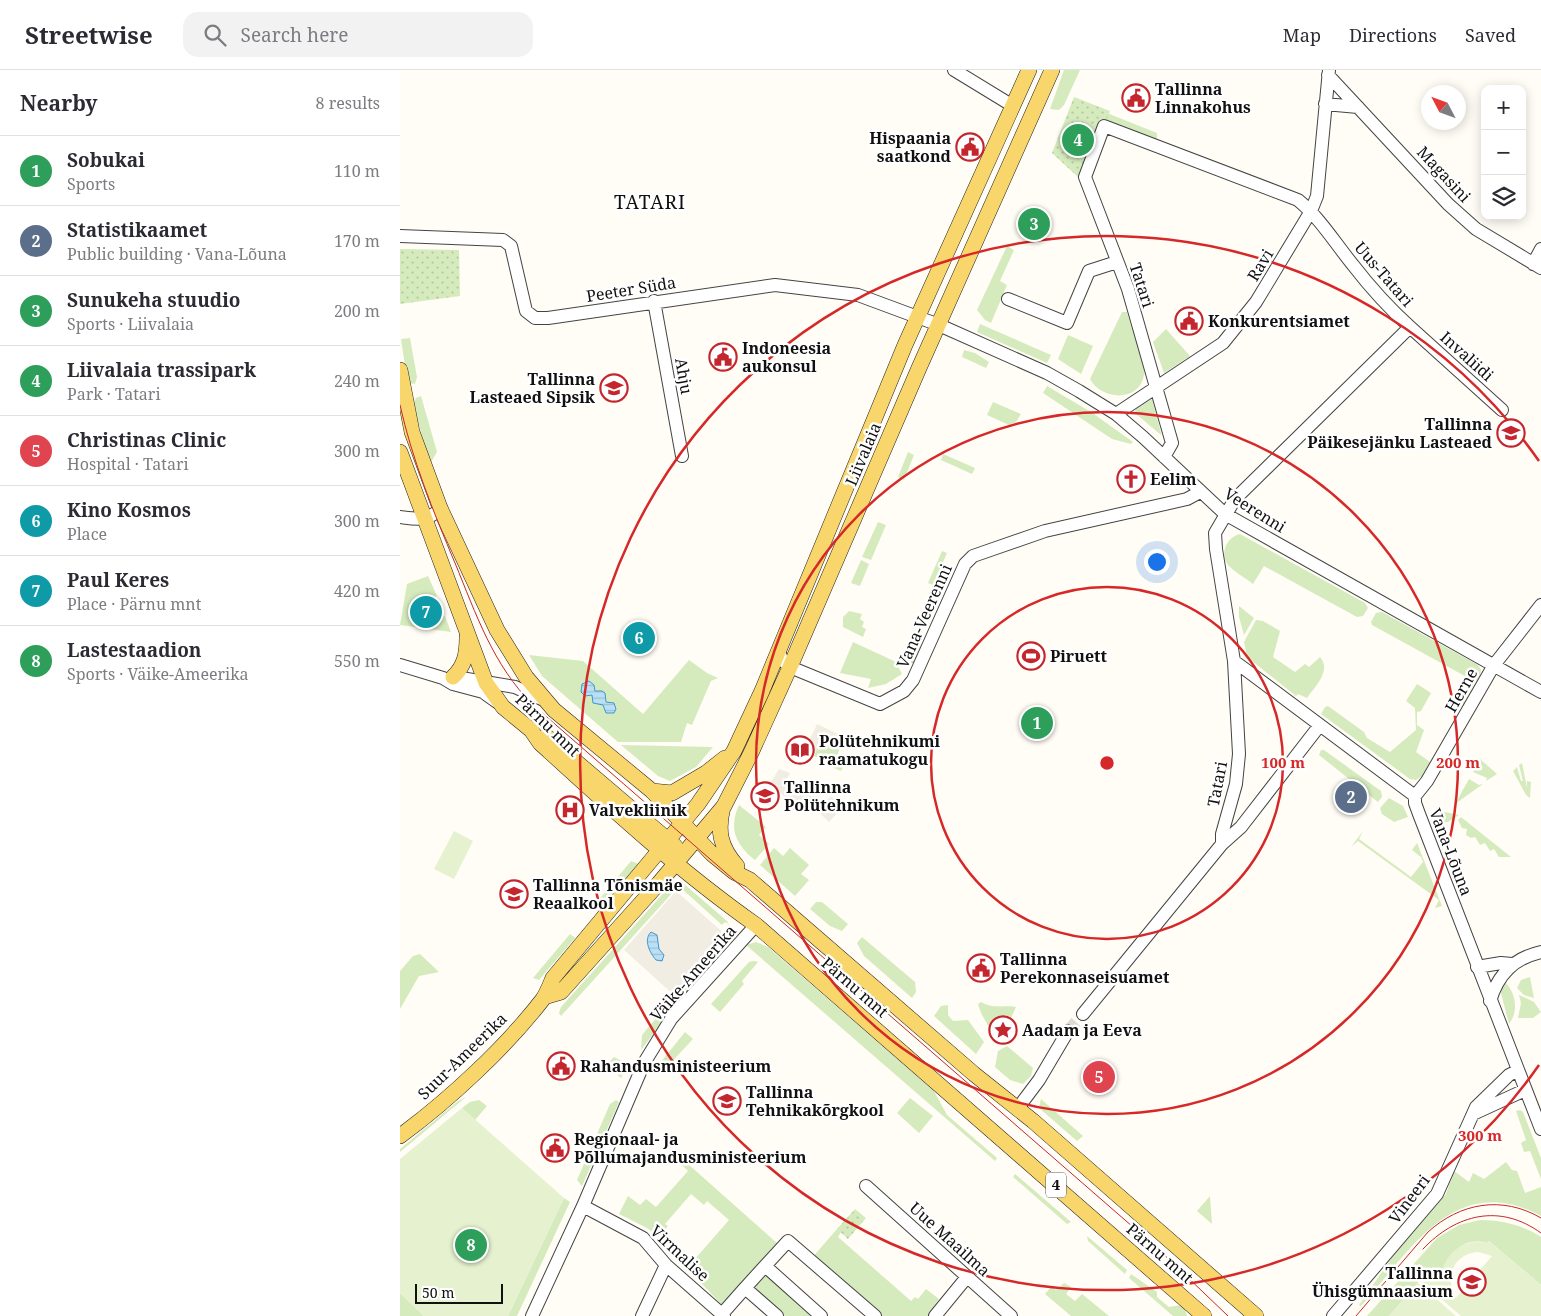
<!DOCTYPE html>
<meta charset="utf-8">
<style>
:root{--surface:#fff;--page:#f2f2f3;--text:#2b2b33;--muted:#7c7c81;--line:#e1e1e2;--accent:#db2777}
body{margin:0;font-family:"Noto Serif",serif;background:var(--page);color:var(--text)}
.controls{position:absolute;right:15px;top:15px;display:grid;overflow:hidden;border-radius:10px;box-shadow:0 2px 12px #0003}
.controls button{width:45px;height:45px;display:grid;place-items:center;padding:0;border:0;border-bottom:1px solid var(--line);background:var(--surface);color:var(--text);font:25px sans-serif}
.compass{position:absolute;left:1021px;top:15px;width:45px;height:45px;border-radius:50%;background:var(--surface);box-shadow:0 2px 12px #0003;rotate:311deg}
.scale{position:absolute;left:15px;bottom:12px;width:88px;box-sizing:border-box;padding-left:5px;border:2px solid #111;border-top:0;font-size:14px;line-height:18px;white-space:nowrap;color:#111;-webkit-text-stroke:4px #fff;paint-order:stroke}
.you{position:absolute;left:756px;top:491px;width:18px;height:18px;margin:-12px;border:4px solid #fff;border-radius:50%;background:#1a73e8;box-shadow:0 0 0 8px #1a73e833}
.badge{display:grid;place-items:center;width:32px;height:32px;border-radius:50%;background:var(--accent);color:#fff;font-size:16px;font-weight:700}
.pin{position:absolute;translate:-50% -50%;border:2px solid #fff;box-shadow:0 1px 5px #0006}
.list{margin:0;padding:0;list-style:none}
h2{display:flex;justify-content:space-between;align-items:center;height:65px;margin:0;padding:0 20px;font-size:21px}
h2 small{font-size:16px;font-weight:400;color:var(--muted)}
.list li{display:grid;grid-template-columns:32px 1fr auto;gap:15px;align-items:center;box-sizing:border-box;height:70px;padding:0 20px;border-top:1px solid var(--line)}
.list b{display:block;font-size:19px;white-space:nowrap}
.list p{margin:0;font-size:16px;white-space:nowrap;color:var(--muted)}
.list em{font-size:16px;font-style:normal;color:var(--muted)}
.icon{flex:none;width:28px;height:28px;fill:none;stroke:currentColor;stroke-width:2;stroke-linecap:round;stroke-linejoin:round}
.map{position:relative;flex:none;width:1141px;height:1246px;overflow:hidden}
header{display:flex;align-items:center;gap:30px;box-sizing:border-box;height:70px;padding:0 25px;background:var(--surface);border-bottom:1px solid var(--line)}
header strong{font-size:24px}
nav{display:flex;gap:28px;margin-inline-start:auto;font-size:18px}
.search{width:350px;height:45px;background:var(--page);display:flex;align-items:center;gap:12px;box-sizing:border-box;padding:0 18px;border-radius:15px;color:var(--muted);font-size:19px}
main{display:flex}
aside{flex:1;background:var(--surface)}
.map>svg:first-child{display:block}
.grass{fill:#d5ebbd}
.park{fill:url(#park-dots)}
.pitch{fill:#e6f2cf;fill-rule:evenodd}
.plaza{fill:#f1ede2}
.water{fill:url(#water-rules);stroke:#3f96cf}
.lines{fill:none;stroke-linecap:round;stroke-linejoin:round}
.minor-tunnel{stroke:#dbdad3;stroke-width:12;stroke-dasharray:12 6;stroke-linecap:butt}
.minor-casing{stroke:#444;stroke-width:14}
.major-casing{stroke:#222;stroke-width:16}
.minor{stroke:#fff;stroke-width:12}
.major{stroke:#f9d66b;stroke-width:15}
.tram{stroke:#c4262e;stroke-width:1}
.ring{fill:none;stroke:#d62828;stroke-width:2.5}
.labels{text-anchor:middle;stroke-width:5;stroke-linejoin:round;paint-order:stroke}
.shield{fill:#fff;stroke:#585858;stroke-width:1}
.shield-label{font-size:15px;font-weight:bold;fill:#111}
.poi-label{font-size:16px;font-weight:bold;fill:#111;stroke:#fff;text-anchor:start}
.street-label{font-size:16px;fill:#111;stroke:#fff}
.quarter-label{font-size:19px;letter-spacing:1px;fill:#111;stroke:#fff}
.centre{fill:#d62828;stroke:#fff;stroke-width:2.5}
.ring-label{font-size:15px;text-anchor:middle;font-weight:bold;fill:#d62828;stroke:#fff;stroke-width:5;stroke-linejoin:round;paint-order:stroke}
</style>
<header>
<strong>Streetwise</strong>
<div class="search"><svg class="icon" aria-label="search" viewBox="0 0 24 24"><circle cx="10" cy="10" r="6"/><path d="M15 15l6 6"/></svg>Search here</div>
<nav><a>Map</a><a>Directions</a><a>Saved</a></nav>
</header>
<main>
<aside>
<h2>Nearby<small>8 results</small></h2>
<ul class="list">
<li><span class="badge" style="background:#2e9e5b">1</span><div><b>Sobukai</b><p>Sports</p></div><em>110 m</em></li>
<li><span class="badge" style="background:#5c6f8a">2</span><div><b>Statistikaamet</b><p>Public building · Vana-Lõuna</p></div><em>170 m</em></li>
<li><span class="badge" style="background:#2e9e5b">3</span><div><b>Sunukeha stuudio</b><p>Sports · Liivalaia</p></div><em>200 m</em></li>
<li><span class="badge" style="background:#2e9e5b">4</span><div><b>Liivalaia trassipark</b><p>Park · Tatari</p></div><em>240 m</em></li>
<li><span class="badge" style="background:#e0444e">5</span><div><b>Christinas Clinic</b><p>Hospital · Tatari</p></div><em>300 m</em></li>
<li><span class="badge" style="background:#0f9aa8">6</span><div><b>Kino Kosmos</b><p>Place</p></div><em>300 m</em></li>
<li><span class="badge" style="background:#0f9aa8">7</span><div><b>Paul Keres</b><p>Place · Pärnu mnt</p></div><em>420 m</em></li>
<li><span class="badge" style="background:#2e9e5b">8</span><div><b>Lastestaadion</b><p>Sports · Väike-Ameerika</p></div><em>550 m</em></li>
</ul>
</aside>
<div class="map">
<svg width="1141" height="1246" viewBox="0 0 1141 1246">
<defs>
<pattern id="park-dots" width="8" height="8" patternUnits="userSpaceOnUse" patternTransform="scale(1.25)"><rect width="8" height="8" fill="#d5ebbd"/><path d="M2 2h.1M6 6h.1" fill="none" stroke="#b6c8a1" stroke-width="1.8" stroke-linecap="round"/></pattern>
<pattern id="water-rules" width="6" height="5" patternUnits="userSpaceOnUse" patternTransform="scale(1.25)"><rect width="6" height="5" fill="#b9e0f7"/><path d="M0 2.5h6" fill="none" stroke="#9ebfd3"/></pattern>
</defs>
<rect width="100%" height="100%" fill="#fffdf5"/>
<!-- grass -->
<path class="grass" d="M664,0H680L664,35L659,40L650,39Z
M702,41L757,63V72L699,49Z
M607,176L614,180L600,211L607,215L591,253L585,250L577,240Z
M722,242H727C730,254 746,296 744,305C739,333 701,330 690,309Z
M580,254L651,285L647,293L577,262Z
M766,259L790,286L764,303L753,272Z
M668,265L693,276L681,304L658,289Z
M10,268L17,307L15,314L10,313L7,309L1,269Z
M564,280L575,283L589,292L586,298L562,287Z
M647,316L691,342L733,372L731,374L712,369L643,323Z
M21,326L37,382L30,394L13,334L16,328Z
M752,329L761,363V365L735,343L736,338Z
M593,332L621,344L616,352L609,355L587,345Z
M508,382L514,385L504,410L498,407Z
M543,384L575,398L572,404L541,390Z
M478,452L486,455L471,490L462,487Z
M840,464L965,533L968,538L963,546L957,547L864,496L853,514C846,508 834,502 828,495C819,483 827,467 840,464Z
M542,481L547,483L533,515L528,513Z
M461,490L469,494L460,516L451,513Z
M28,506L37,526L17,534L24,553L45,546L51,562L0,555L7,514Z
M839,536L854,548L844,565L839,547Z
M449,541L462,544L460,549L464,552L462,557L466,559L463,567L443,557V547Z
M982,542L1078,595L1081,600L1080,606L1062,638L1058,634L1072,610L972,555L971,552L976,543Z
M856,550L863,551L880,561L873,587L895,602L905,594L909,597L920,587C932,601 915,616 907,628L898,624L896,626L847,587L844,572Z
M453,572L496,592L502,604L486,614L468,618L471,609L440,603Z
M129,585L183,591L243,644L289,590L307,603L318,608L311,611L292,655L287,653L281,672H218L142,606Z
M1017,614L1031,623L1021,641L1017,642V655L1024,660L1016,682L1030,692L1022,706L1016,710L1010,709L921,644L925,637L928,636L964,662L967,668L990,682L1016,660L1015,638L1006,631Z
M425,668L441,676L435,690L444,695L441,701L420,692L421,689L414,686L421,669Z
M221,675L313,677L296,697L270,711L258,706Z
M921,680H924L981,721L982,727L978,732L919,685Z
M1080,689L1097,704L1086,711L1087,708L1073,702Z
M1122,693L1127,718V711L1131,712L1130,728L1126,725L1113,701L1117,697L1121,711H1123L1119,695Z
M1069,709L1079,715L1083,714L1055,734Z
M989,728L1003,736L1008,747L994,752L982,744L980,738Z
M339,735L366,757L359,765L369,774L355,790C336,775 328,759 339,735Z
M1045,742L1059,745L1048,752L1035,753L1033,749Z
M1061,747L1111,787H1099L1094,779L1090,781L1085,773L1080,775L1075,767L1071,768L1066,765L1067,759L1062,758L1058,750Z
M963,761L959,769L1011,807L1023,792L1021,787L1012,780L1017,773L1042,836L1035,838L1039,830L958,771L951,777Z
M374,778L383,786L390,778L409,795L401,804L409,810L395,826L360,795Z
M231,791L239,794L197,841L193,837Z
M284,814L327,851L334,865L326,858L329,854L325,852L322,855L281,818Z
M269,817L274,821L161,946L159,943L161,937Z
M416,832H422L448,854L442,861L430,856L410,839Z
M170,864L175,868L139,910L133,908Z
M462,867L515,912L516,922L512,928L464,886L457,873Z
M327,868L331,872L283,927L279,923Z
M356,872L368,877L534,1021L547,1045L597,1088L595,1091L346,875Z
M20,884L39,902L19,906L0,939V901L13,886Z
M354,891L358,892L342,911L344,914L320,942L311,934L349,892Z
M1130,907L1134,928L1124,925L1117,918L1121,910Z
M1104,911C1116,922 1119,941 1109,954L1101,923Z
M1119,925L1134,932L1141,942L1133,948H1118L1121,933Z
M581,932C592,939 604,935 616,937L610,950L612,959L609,966C606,967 601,969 597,966C590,961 580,943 578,934Z
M268,934L273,938L241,980L242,965Z
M548,935V945L553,951L568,950L584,972L576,984L534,946L541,936Z
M285,962L293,969L266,998L260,993Z
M607,976L633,998L631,1006L623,1014L610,1010L595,997L598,981Z
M214,987L227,994L221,1008L206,995Z
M66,1027L0,1082V1079L58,1031Z
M510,1028L533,1046L519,1063L497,1043Z
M641,1029L683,1066L677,1071L639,1038Z
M79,1030L87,1036L75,1050L62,1038L70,1032Z
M216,1030L219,1032L182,1116L177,1110L210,1034Z
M1120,1040L1123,1042L1141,1088V1109L1130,1081L1124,1082L1121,1073L1126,1070L1116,1041Z
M279,1086L378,1174L322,1235L287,1198L329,1150L307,1131L304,1135L291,1124L265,1154L268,1156L259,1167L247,1158L219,1144L228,1126L240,1135L246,1129L256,1137L288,1101L276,1089Z
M1106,1092L1112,1100L1117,1101L1125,1123L1141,1117V1146C1055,1100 1011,1180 961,1236L959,1235L993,1186L1046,1124L1054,1101L1069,1112L1073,1103L1084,1109Z
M615,1104L671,1152L667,1154L613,1107Z
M810,1126L812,1154L797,1141Z
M164,1128L170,1132L117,1246H108Z
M1080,1150C1103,1150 1122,1155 1141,1167V1215L1089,1171L1087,1173C1066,1168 1057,1177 1047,1194C1044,1201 1040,1205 1040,1213L1018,1209V1213L989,1246H967L1037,1168L1059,1155Z
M437,1159L441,1162L438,1167L511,1231L515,1227L518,1229L526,1219L539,1229L528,1244L529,1246H477L411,1189Z
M687,1166L727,1200L725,1204L688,1171Z
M364,1203L413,1246H385L350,1216Z
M731,1204L757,1222V1227L769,1237L781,1235L785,1239L787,1246H773L729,1208Z
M664,1213L671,1217L666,1224L675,1231L682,1224L709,1246H671L645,1224L651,1217L656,1220Z
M0,1223L24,1246H0Z"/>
<!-- park -->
<path class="park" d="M674,27L710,41L685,107L679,108L652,83Z
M0,179L59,180L60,226L0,234Z
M512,570L523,575L515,594L504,590Z
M455,1139L466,1148L448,1169L437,1159Z"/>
<!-- pitch -->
<path class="pitch" d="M54,761L73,771L54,809L34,799Z
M62,1038L164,1128L108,1246H24L0,1223V1089Z
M1089,1171L1141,1215V1246H1061L1018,1209L1025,1201L1040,1213C1041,1187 1061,1167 1087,1173ZM1078,1182L1092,1186L1056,1228C1044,1208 1053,1184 1078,1182Z
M1018,1213L1056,1246H989Z"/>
<!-- plaza -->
<path class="plaza" d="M417,654L455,672L453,676L450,679L424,668L409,692L400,691Z
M379,699L390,703L385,712L424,733L430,727L438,729L433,736L439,741L429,752L409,733L402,741L370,714Z
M276,821L327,866L274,925L224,880Z"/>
<!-- water -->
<path class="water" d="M189,611L194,615L195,621H202L205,623L206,632L214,633L216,639L214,643H206L203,635L193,633L192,625L185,626L181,622L182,614Z
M251,862L257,865L259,879L264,885L262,891L256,890C250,883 243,870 251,862Z"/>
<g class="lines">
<!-- minor-tunnel -->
<path class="minor-tunnel" d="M668,961L683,944"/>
<!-- minor casing -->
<g class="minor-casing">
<path id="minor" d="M554,0L613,36
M928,5L1048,134L1076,159L1141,198
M925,34L958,37
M0,166L103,170L111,176L126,241L135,248H148L375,215L458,225L539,255L647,303L679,321L716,344L743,367L825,444L1141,622
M1133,194L1141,179
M608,229L667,253L689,201L717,192
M254,231L282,386
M1010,257L1102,340
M716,344L823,273L856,232L911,141L917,126L929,0
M764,387L772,373L728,219L685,107L704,56L898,130C920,148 935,173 953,195C970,217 989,238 1010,257L835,429L815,463L816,479L834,591L839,684L836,714L822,764V774
M0,447C16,449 29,452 40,438
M379,581L382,590L390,597L480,634L504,621L513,610L565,494L573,486L645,461L787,429L800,422
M834,591L1015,726
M0,595L43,608L53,614L83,622L97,632
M55,607L115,617L144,630
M1015,726V733L1019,744L1141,1059
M1015,726L1027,711L1094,595L1141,535
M1077,897L1101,893L1112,894
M1090,931C1098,904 1114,888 1141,882
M683,944L822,774L841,757L920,655
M618,1038L639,1010L668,961
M1073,1044L1125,1020
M466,1116L611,1246
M183,1136L243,1168L266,1195L324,1246
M365,1196L388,1171L475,1246
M345,1218L365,1196L421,1246
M322,1244L345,1218L377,1246
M132,1246L183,1136L244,993L271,949L356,855
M242,1246L266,1195
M535,1246L567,1207
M933,1246L1037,1124L1076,1037L1109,1005L1117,1001"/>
</g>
<!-- major casing -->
<g class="major-casing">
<path id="major" d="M0,300L12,362L40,438L97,560L126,607L154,640L252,721L312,784L334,802L350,810L574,1004L633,1051L856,1246
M0,382L86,613L103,637L131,660L140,673C210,737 278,800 356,855L804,1246
M53,607C65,596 67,583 67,567
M146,666L275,776
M252,721L272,723L306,703L325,688
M323,737C317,761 320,777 337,796
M144,927L161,922L259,813L324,736L351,683L390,597L519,298L652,0
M0,1066C49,1030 106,977 143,929C147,923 150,915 153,908L298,734L334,681L362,621L505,275L629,0"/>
</g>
<!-- minor -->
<use href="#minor" class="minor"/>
<!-- major -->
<use href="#major" class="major"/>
<!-- tram -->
<path class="tram" d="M0,335C12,389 33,441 55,493C76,544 93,595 133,635L756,1177L828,1246
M1023,1179C1056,1144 1100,1133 1141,1163
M956,1246L1028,1162C1060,1133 1102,1125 1141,1148"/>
</g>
<!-- distance rings -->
<g class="ring">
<circle cx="707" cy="693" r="176"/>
<circle cx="707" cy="693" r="351"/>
<path d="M1139 995A527 527 0 1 1 1139 391"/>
</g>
<!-- icons -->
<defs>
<g id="civic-ring" transform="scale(1.4375)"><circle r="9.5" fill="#fff" stroke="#c4262e" stroke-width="1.5"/><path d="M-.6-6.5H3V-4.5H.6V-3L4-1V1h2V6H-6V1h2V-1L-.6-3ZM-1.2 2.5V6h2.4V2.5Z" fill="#c4262e"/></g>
<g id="school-ring" transform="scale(1.4375)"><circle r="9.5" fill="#fff" stroke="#c4262e" stroke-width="1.5"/><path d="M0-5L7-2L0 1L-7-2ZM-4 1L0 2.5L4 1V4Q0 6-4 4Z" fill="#c4262e"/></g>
<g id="church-ring" transform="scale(1.4375)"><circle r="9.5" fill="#fff" stroke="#c4262e" stroke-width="1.5"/><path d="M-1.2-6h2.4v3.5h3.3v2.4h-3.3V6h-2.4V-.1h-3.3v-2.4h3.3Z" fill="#c4262e"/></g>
<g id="stadium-ring" transform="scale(1.4375)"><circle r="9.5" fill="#fff" stroke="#c4262e" stroke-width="1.5"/><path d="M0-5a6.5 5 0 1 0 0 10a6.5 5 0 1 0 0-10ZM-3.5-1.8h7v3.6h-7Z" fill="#c4262e"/></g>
<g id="library-ring" transform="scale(1.4375)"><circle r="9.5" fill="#fff" stroke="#c4262e" stroke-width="1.5"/><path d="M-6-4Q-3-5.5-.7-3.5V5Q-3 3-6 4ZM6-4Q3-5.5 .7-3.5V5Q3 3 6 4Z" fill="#c4262e"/></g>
<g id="university-ring" transform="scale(1.4375)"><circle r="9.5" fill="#fff" stroke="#c4262e" stroke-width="1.5"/><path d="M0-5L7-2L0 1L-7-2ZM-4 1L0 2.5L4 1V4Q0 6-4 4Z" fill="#c4262e"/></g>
<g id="hospital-ring" transform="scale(1.4375)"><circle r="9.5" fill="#fff" stroke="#c4262e" stroke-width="1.5"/><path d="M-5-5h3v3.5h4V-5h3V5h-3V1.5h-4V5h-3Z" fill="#c4262e"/></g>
<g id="sight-ring" transform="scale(1.4375)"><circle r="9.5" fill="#fff" stroke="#c4262e" stroke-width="1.5"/><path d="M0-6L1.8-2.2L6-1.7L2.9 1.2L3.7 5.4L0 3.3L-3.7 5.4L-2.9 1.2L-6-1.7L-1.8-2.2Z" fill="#c4262e"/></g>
</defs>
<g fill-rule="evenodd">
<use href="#civic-ring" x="736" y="28"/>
<use href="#civic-ring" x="570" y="77"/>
<use href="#civic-ring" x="789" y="251"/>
<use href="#civic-ring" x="323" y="287"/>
<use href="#school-ring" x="214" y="318"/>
<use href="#school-ring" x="1111" y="363"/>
<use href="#church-ring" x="731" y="409"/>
<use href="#stadium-ring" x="631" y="586"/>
<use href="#library-ring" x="400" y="680"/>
<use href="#university-ring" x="365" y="726"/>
<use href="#hospital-ring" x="170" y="740"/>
<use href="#school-ring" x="114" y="824"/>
<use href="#civic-ring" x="581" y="898"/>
<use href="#sight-ring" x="603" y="960"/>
<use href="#civic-ring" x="161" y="996"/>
<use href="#university-ring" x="327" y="1031"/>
<use href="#civic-ring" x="155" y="1078"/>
<use href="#school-ring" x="1072" y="1212"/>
</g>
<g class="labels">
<!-- shield labels -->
<rect class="shield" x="646" y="1102.5" width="20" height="25" rx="4"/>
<g class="shield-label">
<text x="656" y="1120">4</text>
</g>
<!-- poi labels -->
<g class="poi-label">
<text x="755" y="25">Tallinna<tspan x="755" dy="18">Linnakohus</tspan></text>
<text x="551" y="74" text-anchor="end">Hispaania<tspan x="551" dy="18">saatkond</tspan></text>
<text x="808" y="257">Konkurentsiamet</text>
<text x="342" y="284">Indoneesia<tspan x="342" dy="18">aukonsul</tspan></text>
<text x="195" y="315" text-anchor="end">Tallinna<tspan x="195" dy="18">Lasteaed Sipsik</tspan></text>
<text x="1092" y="360" text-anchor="end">Tallinna<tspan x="1092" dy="18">Päikesejänku Lasteaed</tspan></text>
<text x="750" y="415">Eelim</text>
<text x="650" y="592">Piruett</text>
<text x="419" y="677">Polütehnikumi<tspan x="419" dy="18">raamatukogu</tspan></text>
<text x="384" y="723">Tallinna<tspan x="384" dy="18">Polütehnikum</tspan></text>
<text x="189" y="746">Valvekliinik</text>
<text x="133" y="821">Tallinna Tõnismäe<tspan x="133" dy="18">Reaalkool</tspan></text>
<text x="600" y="895">Tallinna<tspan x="600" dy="18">Perekonnaseisuamet</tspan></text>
<text x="622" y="966">Aadam ja Eeva</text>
<text x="180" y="1002">Rahandusministeerium</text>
<text x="346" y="1028">Tallinna<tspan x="346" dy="18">Tehnikakõrgkool</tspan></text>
<text x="174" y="1075">Regionaal- ja<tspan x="174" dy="18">Põllumajandusministeerium</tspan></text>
<text x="1053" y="1209" text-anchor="end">Tallinna<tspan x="1053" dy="18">Ühisgümnaasium</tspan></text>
</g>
<!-- street labels -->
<g class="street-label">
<text transform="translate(1044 104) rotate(47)" y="6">Magasini</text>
<text transform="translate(860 195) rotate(-59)" y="6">Ravi</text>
<text transform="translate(984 204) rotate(49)" y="6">Uus-Tatari</text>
<text transform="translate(742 215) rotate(72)" y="6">Tatari</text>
<text transform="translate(231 219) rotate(-9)" y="6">Peeter Süda</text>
<text transform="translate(1067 286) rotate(42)" y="6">Invaliidi</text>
<text transform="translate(284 306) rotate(80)" y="6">Ahju</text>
<text transform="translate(463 384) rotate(-67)" y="6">Liivalaia</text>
<text transform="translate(855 440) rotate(32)" y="6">Veerenni</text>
<text transform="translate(524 546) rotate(-66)" y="6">Vana-Veerenni</text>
<text transform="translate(1061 620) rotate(-60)" y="6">Herne</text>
<text transform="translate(148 655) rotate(44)" y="6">Pärnu mnt</text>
<text transform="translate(817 714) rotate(-79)" y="6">Tatari</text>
<text transform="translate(1051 782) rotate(69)" y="6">Vana-Lõuna</text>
<text transform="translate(293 903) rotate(-49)" y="6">Väike-Ameerika</text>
<text transform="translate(455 917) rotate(41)" y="6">Pärnu mnt</text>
<text transform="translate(62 986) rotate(-44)" y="6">Suur-Ameerika</text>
<text transform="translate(1009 1129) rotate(-53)" y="6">Vineeri</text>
<text transform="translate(550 1169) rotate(42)" y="6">Uue Maailma</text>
<text transform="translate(280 1183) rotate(43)" y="6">Virmalise</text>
<text transform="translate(760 1183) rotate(41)" y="6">Pärnu mnt</text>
</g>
<!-- quarter labels -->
<g class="quarter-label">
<text x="250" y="139">TATARI</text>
</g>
</g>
<circle cx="707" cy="693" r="8" class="centre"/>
<g class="ring-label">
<text x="883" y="698">100 m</text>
<text x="1058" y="698">200 m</text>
<text x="1080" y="1071">300 m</text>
</g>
</svg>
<div class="controls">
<button>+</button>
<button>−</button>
<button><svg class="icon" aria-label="layers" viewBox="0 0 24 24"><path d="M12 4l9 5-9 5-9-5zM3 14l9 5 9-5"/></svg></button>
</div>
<svg class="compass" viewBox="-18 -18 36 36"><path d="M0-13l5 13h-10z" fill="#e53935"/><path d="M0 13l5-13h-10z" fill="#7c7c81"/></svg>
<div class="scale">50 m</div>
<div class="you"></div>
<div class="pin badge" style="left:637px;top:653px;background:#2e9e5b">1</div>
<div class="pin badge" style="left:951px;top:727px;background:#5c6f8a">2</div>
<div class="pin badge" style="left:634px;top:154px;background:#2e9e5b">3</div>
<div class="pin badge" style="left:678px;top:70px;background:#2e9e5b">4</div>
<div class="pin badge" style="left:699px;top:1007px;background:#e0444e">5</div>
<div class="pin badge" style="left:239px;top:568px;background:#0f9aa8">6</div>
<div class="pin badge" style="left:26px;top:542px;background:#0f9aa8">7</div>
<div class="pin badge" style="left:71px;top:1175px;background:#2e9e5b">8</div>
</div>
</main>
